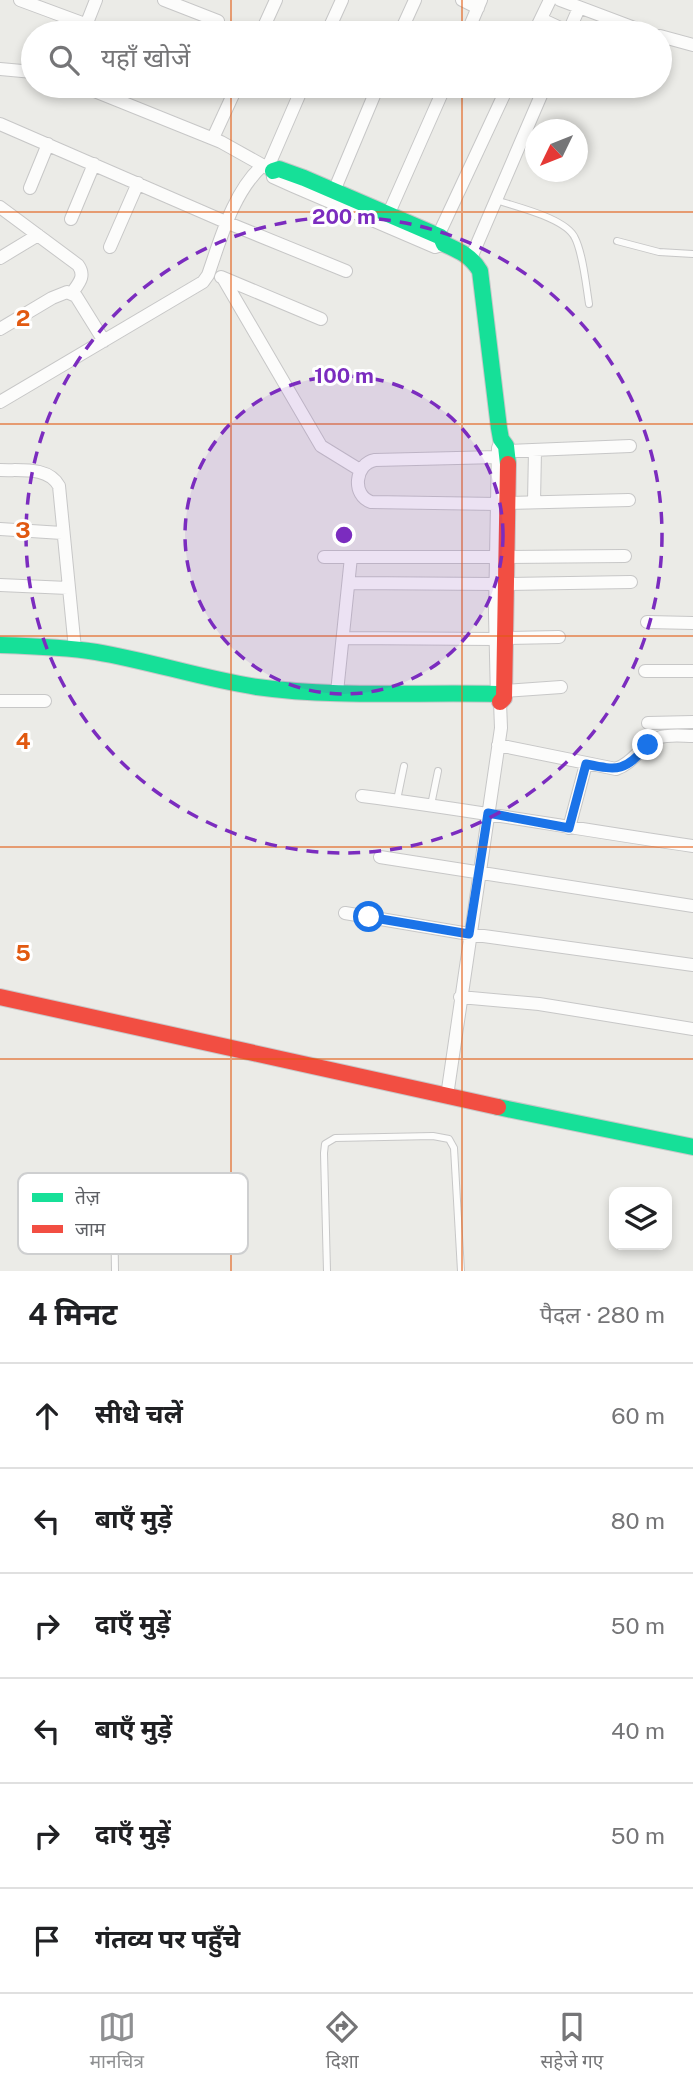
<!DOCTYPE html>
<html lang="hi">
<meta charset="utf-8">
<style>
:root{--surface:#fff;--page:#f6f6f6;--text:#202124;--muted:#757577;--line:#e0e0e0;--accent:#8f9092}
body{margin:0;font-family:"Public Sans","Noto Sans Devanagari",sans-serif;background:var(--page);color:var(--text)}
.controls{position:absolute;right:21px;bottom:21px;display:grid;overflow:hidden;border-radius:14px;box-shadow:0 4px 10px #0003}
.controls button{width:63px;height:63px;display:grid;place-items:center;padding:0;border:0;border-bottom:2px solid var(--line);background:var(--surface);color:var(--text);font:35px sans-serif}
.compass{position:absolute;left:525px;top:119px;width:63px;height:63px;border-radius:50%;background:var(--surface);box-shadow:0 4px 10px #0003;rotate:227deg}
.stop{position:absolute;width:21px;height:21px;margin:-16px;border:5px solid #1a73e8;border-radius:50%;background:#fff}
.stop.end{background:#1a73e8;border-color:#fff;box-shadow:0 2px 7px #0008}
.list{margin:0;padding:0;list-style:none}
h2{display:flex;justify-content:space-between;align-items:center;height:91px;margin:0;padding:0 28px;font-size:30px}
h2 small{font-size:23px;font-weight:400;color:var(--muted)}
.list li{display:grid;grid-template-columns:46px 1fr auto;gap:21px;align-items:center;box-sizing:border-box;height:105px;padding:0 28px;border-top:2px solid var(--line)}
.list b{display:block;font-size:26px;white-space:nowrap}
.list em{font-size:23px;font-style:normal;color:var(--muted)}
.icon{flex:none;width:38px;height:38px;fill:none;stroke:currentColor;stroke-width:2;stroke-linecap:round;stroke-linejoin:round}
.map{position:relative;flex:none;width:693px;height:1271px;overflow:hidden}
.search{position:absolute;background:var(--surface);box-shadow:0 4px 10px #0003;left:21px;right:21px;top:21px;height:77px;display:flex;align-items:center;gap:18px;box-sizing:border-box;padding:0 24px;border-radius:38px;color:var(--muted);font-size:26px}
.sheet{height:721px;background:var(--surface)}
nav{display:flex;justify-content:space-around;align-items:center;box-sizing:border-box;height:98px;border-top:2px solid var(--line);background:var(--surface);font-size:19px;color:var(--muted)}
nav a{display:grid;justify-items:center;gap:4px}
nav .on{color:var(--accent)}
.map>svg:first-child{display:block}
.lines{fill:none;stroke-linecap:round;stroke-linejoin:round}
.lane-casing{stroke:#c7c7c7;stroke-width:8}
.street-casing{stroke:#c7c7c7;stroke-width:14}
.fast-casing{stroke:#c7c7c8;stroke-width:18}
.jam-casing{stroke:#c7c7c8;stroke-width:18}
.lane{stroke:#fcfcfb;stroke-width:6}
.street{stroke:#fcfcfb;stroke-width:12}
.fast{stroke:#16e098;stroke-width:16}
.jam{stroke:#f24e42;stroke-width:16}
.route{stroke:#1a73e8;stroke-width:9}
.grid{fill:none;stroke:#e15910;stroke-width:2;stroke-opacity:0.55}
.ring{fill:none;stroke:#7b2cbf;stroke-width:3.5;stroke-dasharray:12 9}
.key{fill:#fff;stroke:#cecfd0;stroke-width:2}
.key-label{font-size:19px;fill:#5d5f64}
.grid-label{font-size:23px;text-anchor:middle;font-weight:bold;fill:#e15910;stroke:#fff;stroke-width:6;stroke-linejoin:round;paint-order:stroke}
.centre{fill:#7b2cbf;stroke:#fff;stroke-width:3.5}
.ring-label{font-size:21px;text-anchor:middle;font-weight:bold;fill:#7b2cbf;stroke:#fff;stroke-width:6;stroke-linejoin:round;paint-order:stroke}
</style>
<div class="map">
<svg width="693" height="1271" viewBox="0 0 693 1271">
<rect width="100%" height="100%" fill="#ebebe7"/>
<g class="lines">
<!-- lane casing -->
<g class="lane-casing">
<path id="lane" d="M496,200C516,207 566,218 575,238C583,254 586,285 589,304
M617,241L659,252L693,254
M397,800L404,766
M431,805L438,771
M115,1271L114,1202L125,1196L159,1193
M327,1271L324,1153L325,1144L335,1138L433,1136L449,1139L454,1148L461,1271"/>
</g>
<!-- street casing -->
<g class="street-casing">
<path id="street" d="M20,0L109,33
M164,0L218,21
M462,0L478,8
M560,0L648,33
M541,19L569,32
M83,33L96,0
M261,33L276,0
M327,33L342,0
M400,33L415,0
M467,33L481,0
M534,33L550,0
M568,33L579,8
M660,36L693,45
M0,69L33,72
M82,86L221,142L273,171V177L293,186L435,247L444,244
M0,124L228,223L346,271
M213,138L237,86
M268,167L303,86
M30,188L48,144
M334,191L378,86
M0,207L78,265C86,276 79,283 72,293
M388,215L445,86
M71,219L94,164
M438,236L508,86
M110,247L138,183
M0,258L38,235
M471,258L545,86
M221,277L321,319
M223,278L321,446L360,470
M0,329L52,298L67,292L76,296L104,341
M0,402L203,282L208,275C221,238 233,192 263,165
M507,451L630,446
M0,470C20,471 48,466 59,486L75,649
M534,502L535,450
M507,503L629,500
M497,504L371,502C352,496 354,464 375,460L498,457
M0,529L62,533
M324,557H496
M506,557L625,556
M349,583L496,584
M505,584L631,582
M0,585L68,588
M647,622L693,623
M343,638L496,639
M505,638L559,637
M645,671H693
M504,691L561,687
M337,692L351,557
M0,701H45
M648,723L693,722
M498,745L616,769C634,763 641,745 658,738C668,734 682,736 693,736
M362,796C473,810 582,830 693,846
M569,828L586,764
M380,857L693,906
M345,913L469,934L693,965
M460,997L539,1004L693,1029
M447,1096L501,728L500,702L497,699L495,613L498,448L500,443"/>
</g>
<!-- fast casing -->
<g class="fast-casing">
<path id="fast" d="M273,171L279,169L304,178L441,237L444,244C460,251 471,256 480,271L499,428L501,439L506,446L508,464
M0,645C32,646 64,647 96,652C150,661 203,679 257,687C336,698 417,692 497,694
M498,1107L693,1147"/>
</g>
<!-- jam casing -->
<g class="jam-casing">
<path id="jam" d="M500,702L504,698L508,464
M0,997L498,1107"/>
</g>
<!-- lane -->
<use href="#lane" class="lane"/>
<!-- street -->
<use href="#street" class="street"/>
<!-- fast -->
<use href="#fast" class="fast"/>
<!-- jam -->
<use href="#jam" class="jam"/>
</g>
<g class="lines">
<!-- route -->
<path class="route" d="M369,917L469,934L488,813L569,828L586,764C620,771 624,771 648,745"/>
</g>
<!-- grid -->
<path class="grid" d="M231,0V33M462,0V33M231,86V1271M462,86V1271M0,212H693M0,424H693M0,636H693M0,847H693M0,1059H693"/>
<!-- distance rings -->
<circle cx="344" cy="535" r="159" fill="#7b2cbf" fill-opacity=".12"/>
<g class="ring">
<circle cx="344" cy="535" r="159"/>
<circle cx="344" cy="535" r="318"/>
</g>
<!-- legend -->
<rect x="18" y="1173" width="230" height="81" rx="10" class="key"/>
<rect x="32" y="1193" width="31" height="9" fill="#16e098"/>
<rect x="32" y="1225" width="31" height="8" fill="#f24e42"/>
<g class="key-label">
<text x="75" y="1204">तेज़</text>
<text x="75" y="1236">जाम</text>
</g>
<g class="grid-label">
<text x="23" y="326">2</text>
<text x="23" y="538">3</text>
<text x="23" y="749">4</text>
<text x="23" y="961">5</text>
</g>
<circle cx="344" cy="535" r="10" class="centre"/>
<g class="ring-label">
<text x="344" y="224">200 m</text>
<text x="344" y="383">100 m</text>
</g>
</svg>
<div class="controls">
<button><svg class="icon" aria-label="layers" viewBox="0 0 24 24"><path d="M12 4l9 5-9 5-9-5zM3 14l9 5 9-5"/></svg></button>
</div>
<svg class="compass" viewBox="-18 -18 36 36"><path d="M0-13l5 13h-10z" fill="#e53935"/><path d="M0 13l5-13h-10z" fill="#757577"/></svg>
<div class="stop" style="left:369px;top:917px"></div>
<div class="stop end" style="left:648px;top:745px"></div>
<div class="search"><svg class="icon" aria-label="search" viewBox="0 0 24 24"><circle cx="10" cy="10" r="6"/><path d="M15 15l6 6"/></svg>यहाँ खोजें</div>
</div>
<section class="sheet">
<h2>4 मिनट<small>पैदल · 280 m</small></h2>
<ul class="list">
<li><svg class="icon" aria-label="ahead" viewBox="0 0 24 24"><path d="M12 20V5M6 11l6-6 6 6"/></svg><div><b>सीधे चलें</b></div><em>60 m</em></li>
<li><svg class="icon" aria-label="left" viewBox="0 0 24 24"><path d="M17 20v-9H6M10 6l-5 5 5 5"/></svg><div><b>बाएँ मुड़ें</b></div><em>80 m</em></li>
<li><svg class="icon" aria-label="right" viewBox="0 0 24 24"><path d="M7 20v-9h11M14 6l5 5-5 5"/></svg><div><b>दाएँ मुड़ें</b></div><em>50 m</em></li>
<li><svg class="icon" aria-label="left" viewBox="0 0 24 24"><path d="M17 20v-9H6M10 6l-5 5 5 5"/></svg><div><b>बाएँ मुड़ें</b></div><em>40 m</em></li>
<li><svg class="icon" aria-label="right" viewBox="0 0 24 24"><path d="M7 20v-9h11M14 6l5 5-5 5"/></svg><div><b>दाएँ मुड़ें</b></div><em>50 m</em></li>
<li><svg class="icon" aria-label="arrive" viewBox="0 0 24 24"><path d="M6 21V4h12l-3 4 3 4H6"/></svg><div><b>गंतव्य पर पहुँचे</b></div></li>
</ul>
</section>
<nav>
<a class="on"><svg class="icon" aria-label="map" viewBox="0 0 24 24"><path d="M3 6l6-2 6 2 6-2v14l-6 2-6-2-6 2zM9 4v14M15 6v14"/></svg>मानचित्र</a>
<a><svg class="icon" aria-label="directions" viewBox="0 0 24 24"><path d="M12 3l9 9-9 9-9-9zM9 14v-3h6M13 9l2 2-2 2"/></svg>दिशा</a>
<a><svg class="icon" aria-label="saved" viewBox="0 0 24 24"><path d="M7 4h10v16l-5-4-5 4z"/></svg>सहेजे गए</a>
</nav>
